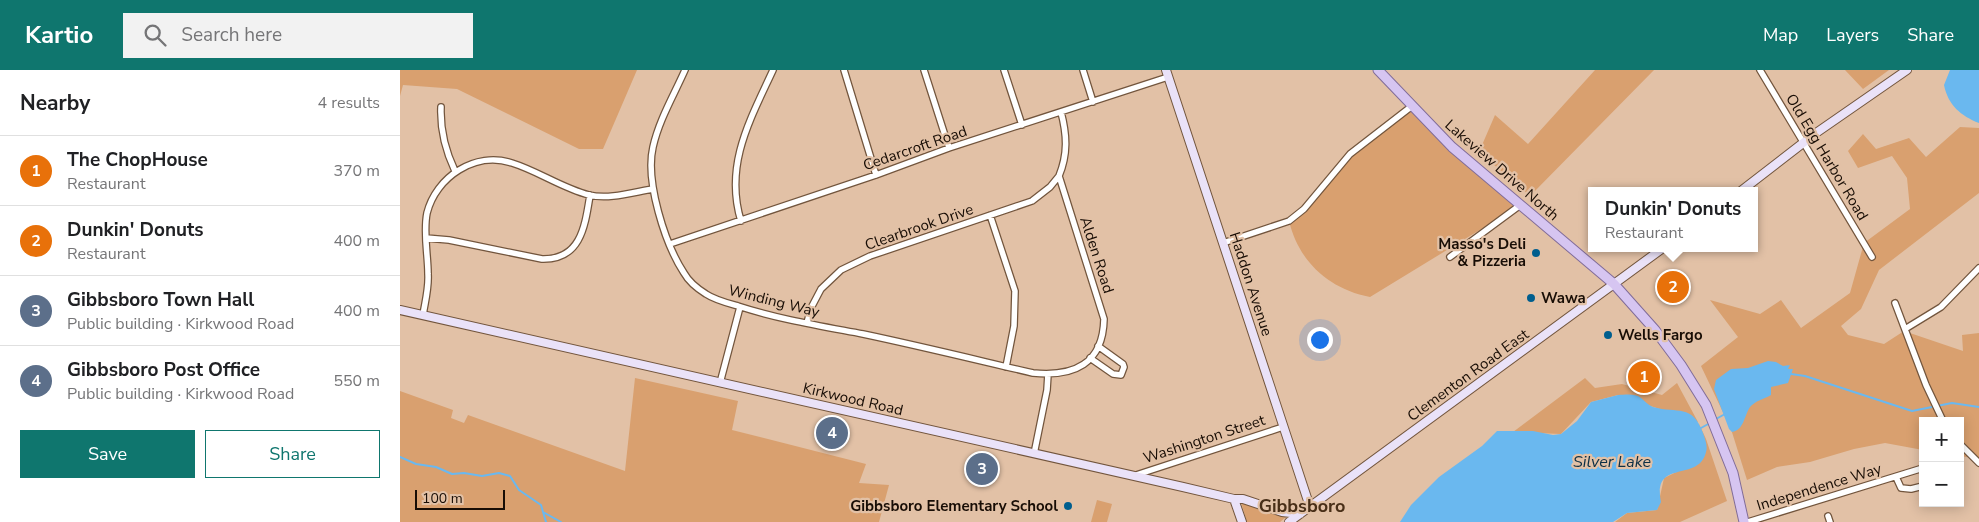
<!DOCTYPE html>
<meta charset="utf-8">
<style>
:root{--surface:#fff;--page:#f2f2f2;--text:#202124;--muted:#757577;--line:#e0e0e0;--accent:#0f766e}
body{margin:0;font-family:"Nunito Sans",sans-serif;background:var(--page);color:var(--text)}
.controls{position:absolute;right:15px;bottom:15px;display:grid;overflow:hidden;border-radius:0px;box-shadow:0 2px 12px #0003}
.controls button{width:45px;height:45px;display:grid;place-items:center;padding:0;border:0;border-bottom:1px solid var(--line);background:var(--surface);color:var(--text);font:25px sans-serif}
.scale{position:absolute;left:15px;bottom:12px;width:90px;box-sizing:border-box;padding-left:5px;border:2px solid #180d05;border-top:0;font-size:14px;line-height:18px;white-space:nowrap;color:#180d05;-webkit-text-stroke:4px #e2c1a6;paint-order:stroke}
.you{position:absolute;left:919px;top:269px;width:18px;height:18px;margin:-12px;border:4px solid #fff;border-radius:50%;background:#1a73e8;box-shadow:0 0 0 8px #1a73e833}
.badge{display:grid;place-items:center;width:32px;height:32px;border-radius:50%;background:var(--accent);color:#fff;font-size:16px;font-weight:700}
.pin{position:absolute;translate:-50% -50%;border:2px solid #fff;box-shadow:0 1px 5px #0006}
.popup{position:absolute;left:1188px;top:117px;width:170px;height:65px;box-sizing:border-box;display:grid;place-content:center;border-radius:0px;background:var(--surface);filter:drop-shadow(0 1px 4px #0005);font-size:16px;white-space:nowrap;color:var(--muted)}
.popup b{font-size:19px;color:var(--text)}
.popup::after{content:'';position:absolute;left:50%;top:100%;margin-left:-10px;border:10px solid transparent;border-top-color:var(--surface)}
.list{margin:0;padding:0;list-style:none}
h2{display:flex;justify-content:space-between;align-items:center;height:65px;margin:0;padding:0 20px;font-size:21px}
h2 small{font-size:16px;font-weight:400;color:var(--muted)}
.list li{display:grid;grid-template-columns:32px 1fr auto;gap:15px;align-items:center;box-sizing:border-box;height:70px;padding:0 20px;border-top:1px solid var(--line)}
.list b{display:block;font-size:19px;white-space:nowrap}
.list p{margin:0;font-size:16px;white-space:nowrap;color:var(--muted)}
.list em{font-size:16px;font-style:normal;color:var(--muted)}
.actions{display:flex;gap:10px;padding:15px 20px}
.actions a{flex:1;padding:11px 0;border:1px solid var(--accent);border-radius:0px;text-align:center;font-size:18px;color:var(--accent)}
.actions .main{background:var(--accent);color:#fff}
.icon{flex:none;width:28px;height:28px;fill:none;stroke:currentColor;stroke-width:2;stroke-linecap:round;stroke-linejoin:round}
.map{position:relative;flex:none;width:1579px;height:452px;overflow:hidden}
header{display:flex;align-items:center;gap:30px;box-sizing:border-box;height:70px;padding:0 25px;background:var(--accent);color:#fff}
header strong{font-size:24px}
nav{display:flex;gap:28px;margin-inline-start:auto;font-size:18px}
.search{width:350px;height:45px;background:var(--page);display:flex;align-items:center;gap:12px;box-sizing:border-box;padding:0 18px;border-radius:0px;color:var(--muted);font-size:19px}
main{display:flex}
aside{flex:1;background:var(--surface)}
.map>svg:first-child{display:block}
.green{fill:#d9a06f}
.water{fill:#6ab8ef}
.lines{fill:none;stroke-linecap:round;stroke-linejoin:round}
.stream{stroke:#6ab8ef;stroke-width:2}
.street-casing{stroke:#72553d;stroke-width:8}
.secondary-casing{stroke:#72553d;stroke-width:10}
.primary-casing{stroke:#816c98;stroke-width:11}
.street{stroke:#fff;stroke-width:5.5}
.secondary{stroke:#eae2f8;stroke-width:8}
.primary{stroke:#d6c5f1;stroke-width:9}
.poi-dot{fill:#005e8e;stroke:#e2c1a6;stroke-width:2}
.labels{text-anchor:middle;stroke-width:4.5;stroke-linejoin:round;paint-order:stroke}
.street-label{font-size:15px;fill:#180d05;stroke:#e2c1a6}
.poi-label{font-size:15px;font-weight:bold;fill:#180d05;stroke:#e2c1a6;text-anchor:end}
.water-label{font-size:16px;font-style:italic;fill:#0d2f45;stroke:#e2c1a6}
.quarter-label{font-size:18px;font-weight:bold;fill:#492f18;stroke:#e2c1a6}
</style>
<header>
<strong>Kartio</strong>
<div class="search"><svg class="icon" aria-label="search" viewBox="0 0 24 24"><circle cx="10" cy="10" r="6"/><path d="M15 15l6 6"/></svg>Search here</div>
<nav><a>Map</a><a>Layers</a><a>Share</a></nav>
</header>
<main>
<aside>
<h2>Nearby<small>4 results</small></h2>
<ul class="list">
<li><span class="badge" style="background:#e8710a">1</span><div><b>The ChopHouse</b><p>Restaurant</p></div><em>370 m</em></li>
<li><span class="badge" style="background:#e8710a">2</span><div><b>Dunkin' Donuts</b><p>Restaurant</p></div><em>400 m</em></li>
<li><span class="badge" style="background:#5c6f8a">3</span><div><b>Gibbsboro Town Hall</b><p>Public building · Kirkwood Road</p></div><em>400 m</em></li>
<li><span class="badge" style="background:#5c6f8a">4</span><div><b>Gibbsboro Post Office</b><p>Public building · Kirkwood Road</p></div><em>550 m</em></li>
</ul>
<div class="actions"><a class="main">Save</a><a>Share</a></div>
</aside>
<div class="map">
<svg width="1579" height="452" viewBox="0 0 1579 452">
<rect width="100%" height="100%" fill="#e2c1a6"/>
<!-- green -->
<path class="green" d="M0,0H237L203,79H179L57,19L3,15L0,26Z
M1195,0H1254L1130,126L1079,82L1095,45L1128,74Z
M1445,0H1489L1463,19Z
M1012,36L1119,136L970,227C929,219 899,192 889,151L904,139L950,84Z
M1560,57L1579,58V123L1479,200L1461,239L1441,256L1448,265L1484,274L1504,261L1563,281L1562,265L1579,263V389L1560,386V351H1523V380L1485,373L1454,379L1410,392L1377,397L1347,410L1331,359L1301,296L1338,267L1310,230L1360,244L1381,230L1401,258L1450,223L1464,173L1510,139L1507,108L1492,86L1458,98L1448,81L1463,64L1476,79L1509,68L1526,87Z
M235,308L338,331L332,360L466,394L459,413L489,415L479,452H0V321L53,340L51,348L64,353L68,345L225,401Z
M1185,308L1195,318L1222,314L1262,325L1277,313L1298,352L1218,325L1191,332L1161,364L1113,362Z
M1299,354L1306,369L1327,431L1280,452H1215L1227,443L1257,440L1264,408L1303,389Z
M697,430L712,434L707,452H691Z
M841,432L885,445L886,447L880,452H847Z"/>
<!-- water -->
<path class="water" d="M1550,0H1579V53C1561,46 1548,35 1544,15Z
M1368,291L1376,292L1383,296L1390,295L1388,299H1393L1388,313L1371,317V325C1364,329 1355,331 1350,337C1344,346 1344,360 1332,362L1329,359L1314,319L1316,310L1331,299L1348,298Z
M1218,325C1225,325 1235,323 1241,328C1245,331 1248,335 1253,337C1278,344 1292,333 1303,363C1305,369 1308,376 1306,382C1299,413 1252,388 1261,432L1257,440L1227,443L1213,452H1000L1011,435L1039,407L1082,376L1097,361H1133L1153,365L1161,364L1177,351L1191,332Z"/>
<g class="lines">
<!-- stream -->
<path class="stream" d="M1391,304L1405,306L1512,341L1552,333L1579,337
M1316,349L1325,344
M1301,358L1310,353
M0,387L16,394L36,397L52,404L64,403L82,406L99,403L110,406L119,420L141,435L146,452
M143,442L161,452"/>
<!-- street casing -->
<g class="street-casing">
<path id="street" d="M285,0C274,25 259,50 253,77C245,111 265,174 284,203C289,212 298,219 306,224C315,230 327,233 338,236C378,249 421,256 463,264C520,276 577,290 633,303C674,307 703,294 704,249L659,106C668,84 667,65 661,42
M444,0L476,105
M524,0L549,78
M604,0L622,55
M683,0L693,32
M1360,0L1472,187
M41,37C40,61 45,80 55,101
M590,145L615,221L614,256L606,297
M341,151C324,95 350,50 373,0
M26,168L49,170L142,189C181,190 185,156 190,125
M823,173L889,151L904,139L950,84L1012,36
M270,174L476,105L549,78L768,7
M1050,187L1119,136
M1495,233L1526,315L1543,351
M23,245C25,232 29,218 28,204C28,184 23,163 27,143C36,107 75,81 112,93C138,101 162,118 189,125C209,130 234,122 253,119
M407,253L411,238L421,219L441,200L470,186L632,131L650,117L659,106
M1505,259L1541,237L1579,198
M690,288L713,304L721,305L724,297L723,294L698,276
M320,313L340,237
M1560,374L1579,393
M634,384L647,320L648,304
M733,406L883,357
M1496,407L1501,418L1511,419L1523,416
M1428,446L1430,452
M1348,452L1523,398"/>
</g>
<!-- secondary casing -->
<g class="secondary-casing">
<path id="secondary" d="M766,0L910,437
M1341,121L1416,63L1507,0
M0,240L783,417L834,429H843L882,442L900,444
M834,429L842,452
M889,452L1263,178"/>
</g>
<!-- primary casing -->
<g class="primary-casing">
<path id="primary" d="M978,0L1052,77L1214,214L1255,260L1281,295L1306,335L1333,403L1344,452"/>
</g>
<!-- street -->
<use href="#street" class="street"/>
<!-- secondary -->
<use href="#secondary" class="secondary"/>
<!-- primary -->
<use href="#primary" class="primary"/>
</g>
<!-- markers -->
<g class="poi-dot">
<circle cx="1136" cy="183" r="5"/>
<circle cx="1131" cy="228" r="5"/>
<circle cx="1208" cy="265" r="5"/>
<circle cx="668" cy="436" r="5"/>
</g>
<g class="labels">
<!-- street labels -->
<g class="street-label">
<text transform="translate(515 78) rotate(-19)" y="5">Cedarcroft Road</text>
<text transform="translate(1427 87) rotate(59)" y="5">Old Egg Harbor Road</text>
<text transform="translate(1102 100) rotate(41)" y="5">Lakeview Drive North</text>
<text transform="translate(519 157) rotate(-19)" y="5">Clearbrook Drive</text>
<text transform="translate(697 185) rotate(72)" y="5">Alden Road</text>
<text transform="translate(851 214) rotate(72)" y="5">Haddon Avenue</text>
<text transform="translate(374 231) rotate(14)" y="5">Winding Way</text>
<text transform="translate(1068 305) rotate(-36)" y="5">Clementon Road East</text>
<text transform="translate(453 329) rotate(13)" y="5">Kirkwood Road</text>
<text transform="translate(804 369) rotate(-18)" y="5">Washington Street</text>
<text transform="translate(1419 417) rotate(-17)" y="5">Independence Way</text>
</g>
<!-- poi labels -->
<g class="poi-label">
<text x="1126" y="179">Masso's Deli<tspan x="1126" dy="17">&amp; Pizzeria</tspan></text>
<text x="1141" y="233" text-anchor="start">Wawa</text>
<text x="1218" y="270" text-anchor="start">Wells Fargo</text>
<text x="658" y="441">Gibbsboro Elementary School</text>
</g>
<!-- water labels -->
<g class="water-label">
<text x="1212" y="397">Silver Lake</text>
</g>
<!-- quarter labels -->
<g class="quarter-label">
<text x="902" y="442">Gibbsboro</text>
</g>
</g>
</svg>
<div class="controls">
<button>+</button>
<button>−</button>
</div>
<div class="scale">100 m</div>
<div class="you"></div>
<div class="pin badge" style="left:1244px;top:307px;background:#e8710a">1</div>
<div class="pin badge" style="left:1273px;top:217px;background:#e8710a">2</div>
<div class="popup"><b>Dunkin' Donuts</b>Restaurant</div>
<div class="pin badge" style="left:582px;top:399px;background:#5c6f8a">3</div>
<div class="pin badge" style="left:432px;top:363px;background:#5c6f8a">4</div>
</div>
</main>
